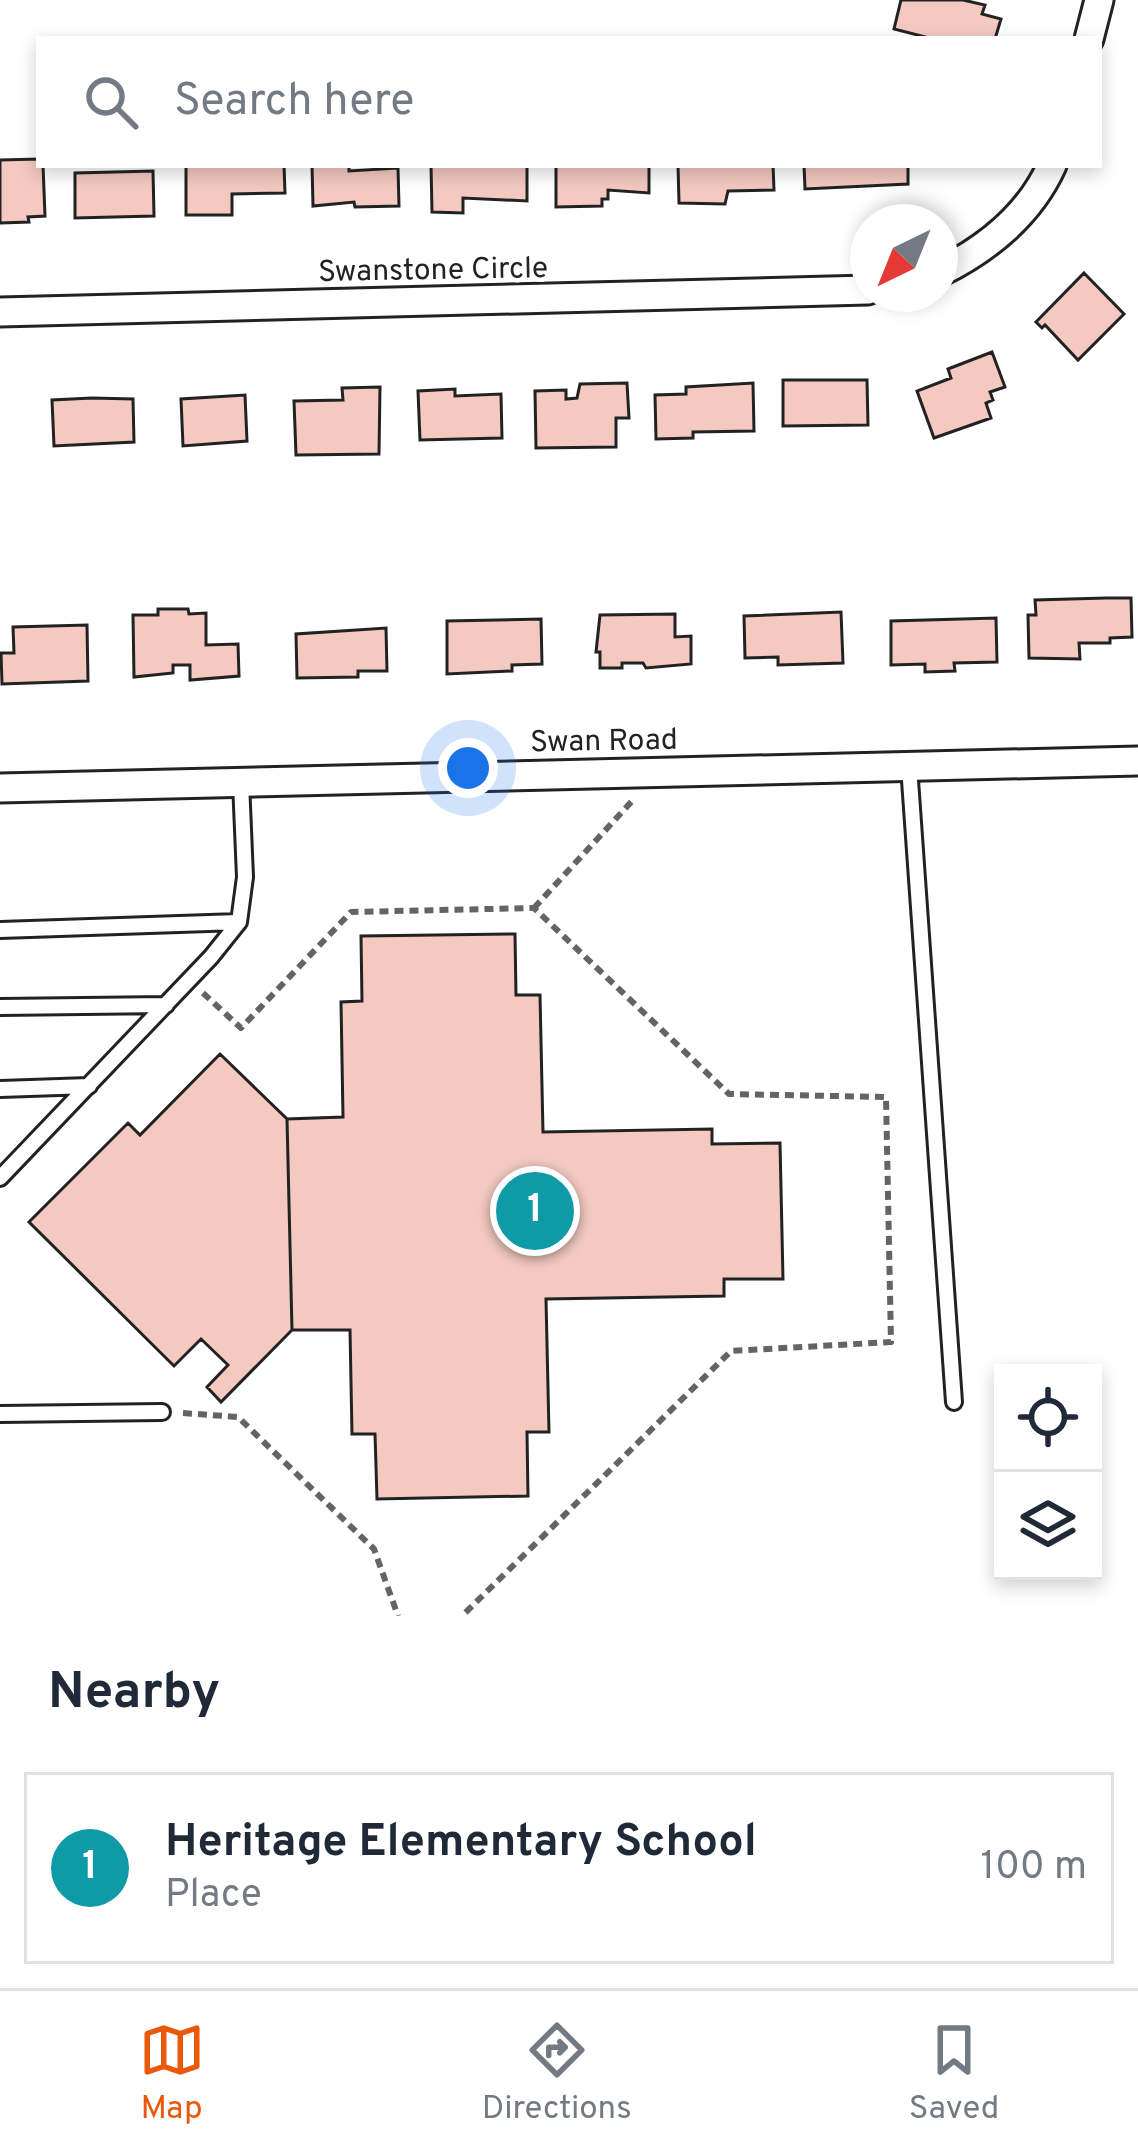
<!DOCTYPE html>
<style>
:root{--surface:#fff;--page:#f6f6f7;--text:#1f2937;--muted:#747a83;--line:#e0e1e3;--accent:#ea580c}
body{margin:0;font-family:Overpass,sans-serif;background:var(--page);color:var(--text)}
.controls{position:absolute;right:36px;bottom:36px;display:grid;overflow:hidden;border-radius:0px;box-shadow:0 6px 18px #0003}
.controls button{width:108px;height:108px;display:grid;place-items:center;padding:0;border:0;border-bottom:3px solid var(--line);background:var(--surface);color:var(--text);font:60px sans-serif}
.compass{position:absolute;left:850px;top:204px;width:108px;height:108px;border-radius:50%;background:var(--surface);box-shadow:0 6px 18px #0003;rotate:223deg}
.you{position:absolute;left:468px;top:768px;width:42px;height:42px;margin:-30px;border:9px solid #fff;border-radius:50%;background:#1a73e8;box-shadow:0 0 0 18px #1a73e833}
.badge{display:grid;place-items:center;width:78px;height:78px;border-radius:50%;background:var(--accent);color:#fff;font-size:39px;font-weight:700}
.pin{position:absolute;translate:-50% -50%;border:6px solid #fff;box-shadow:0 3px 12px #0006}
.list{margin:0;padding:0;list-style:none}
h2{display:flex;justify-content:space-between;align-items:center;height:156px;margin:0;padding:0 48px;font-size:51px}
h2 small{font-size:39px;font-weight:400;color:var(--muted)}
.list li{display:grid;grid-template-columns:78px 1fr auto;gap:36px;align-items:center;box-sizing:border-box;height:192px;margin:0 24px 24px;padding:0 24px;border:3px solid var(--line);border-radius:0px}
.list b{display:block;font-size:45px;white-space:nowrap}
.list p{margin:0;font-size:39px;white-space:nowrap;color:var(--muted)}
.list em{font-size:39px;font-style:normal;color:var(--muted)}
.icon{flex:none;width:66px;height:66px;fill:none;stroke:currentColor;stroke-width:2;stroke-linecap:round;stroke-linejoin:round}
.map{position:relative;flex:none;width:1138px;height:1616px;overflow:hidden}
.search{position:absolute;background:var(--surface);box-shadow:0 6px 18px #0003;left:36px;right:36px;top:36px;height:132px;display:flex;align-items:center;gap:30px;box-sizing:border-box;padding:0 42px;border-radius:0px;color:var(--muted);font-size:45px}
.sheet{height:372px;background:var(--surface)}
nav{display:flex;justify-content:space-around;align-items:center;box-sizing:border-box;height:168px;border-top:3px solid var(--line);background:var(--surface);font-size:33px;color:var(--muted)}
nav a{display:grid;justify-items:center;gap:6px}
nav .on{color:var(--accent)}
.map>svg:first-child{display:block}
.building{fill:#f3c9c0;stroke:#222;stroke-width:3}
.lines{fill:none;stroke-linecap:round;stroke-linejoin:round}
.service-casing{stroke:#222;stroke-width:20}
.minor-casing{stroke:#222;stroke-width:33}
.path{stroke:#646464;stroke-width:6;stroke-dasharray:9 6;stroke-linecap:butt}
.service{stroke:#fff;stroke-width:14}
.minor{stroke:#fff;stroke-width:27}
.labels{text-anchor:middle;stroke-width:9;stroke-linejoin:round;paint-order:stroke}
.street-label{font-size:30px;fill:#222;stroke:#fff}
</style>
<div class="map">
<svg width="1138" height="1616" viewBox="0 0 1138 1616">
<rect width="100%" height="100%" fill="#fff"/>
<!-- building -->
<path class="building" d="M901,0H963L985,5L982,14L1001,19L995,39H933L894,29Z
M39,159V165H43L45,216L28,217L29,222L0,223V160Z
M186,165H284L285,193L232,194V215H186Z
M312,165H349V171L398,168L399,206L355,207L354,202L313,206Z
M431,165H527V201L463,198V213L432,212Z
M556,165H649V193L608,190V199H602V206L556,207Z
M678,165H773L774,190L728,191L725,204L679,203Z
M804,165H912V166H908V184L805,189Z
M153,171L154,216L75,218V173Z
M1084,273L1124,314L1078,360L1045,325L1042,328L1036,322Z
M992,352L1005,387L990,392L993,400L986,403L991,418L934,438L917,391L951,378L948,369Z
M783,380H867L868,425L783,426Z
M627,383L629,418H616V447L536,448L535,391L566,390V399L577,398L580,384Z
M753,383L754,431L693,432V438L656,439L655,395L686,394V387Z
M380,387L379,454L296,455L294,401L343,400L342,388Z
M455,389V396L501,394L502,438L420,440L418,391Z
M245,395L247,441L183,446L181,399Z
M92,398L133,399L134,442L54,446L52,400Z
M1106,598H1131L1132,637L1110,638V643H1079L1080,659L1029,658L1028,615H1036L1035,600Z
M158,609H188L189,614L206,613V645L238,644L239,676L190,680V665H173V673L134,677L133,615H158Z
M841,612L843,663L778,665V657L745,658L744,616Z
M675,614V637L691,636V664L646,668L643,663H622V668H600V652H596L600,615Z
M996,618L997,662L954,663L955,671L925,672V664L891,665V621Z
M541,619L542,664L512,665V671L447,674V621Z
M87,625L88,681L2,684L1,653H14L13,627Z
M386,628L387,671H358V677L297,678L296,634Z
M515,934L516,995H540L543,1132L712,1129V1144L780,1143L783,1279H724V1296L546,1299L549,1432H527L528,1496L377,1499L375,1434H352L350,1330H292L287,1119L343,1117L341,1002L362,1001L361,936Z
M220,1054L287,1119L292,1330L221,1402L207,1387L228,1365L201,1339L174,1366L29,1222L128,1123L140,1135Z"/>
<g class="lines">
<!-- service casing -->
<g class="service-casing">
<path id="service" d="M909,766L954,1402
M0,930L239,922
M0,1007L166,1005
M0,1089L89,1086
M0,1178L211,957L239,922L245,877L241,782
M0,1414L162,1412"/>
</g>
<!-- minor casing -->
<g class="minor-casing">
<path id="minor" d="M1089,39L1099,0
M940,272C987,249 1030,214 1052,165
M0,312L868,290
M0,788L1138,761"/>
</g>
<!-- path -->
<path class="path" d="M534,908L633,800
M203,993L241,1028L351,912L534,908L729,1094L886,1097L891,1342L731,1351L462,1616
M183,1413L238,1417L374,1549L398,1616"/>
<!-- service -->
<use href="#service" class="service"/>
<!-- minor -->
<use href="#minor" class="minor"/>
</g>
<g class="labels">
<!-- street labels -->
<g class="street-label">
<text transform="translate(433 269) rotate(-1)" y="10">Swanstone Circle</text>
<text transform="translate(604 740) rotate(-1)" y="10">Swan Road</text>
</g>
</g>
</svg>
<div class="controls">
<button><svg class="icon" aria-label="locate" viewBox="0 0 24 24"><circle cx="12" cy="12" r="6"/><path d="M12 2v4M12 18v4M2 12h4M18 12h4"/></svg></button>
<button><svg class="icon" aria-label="layers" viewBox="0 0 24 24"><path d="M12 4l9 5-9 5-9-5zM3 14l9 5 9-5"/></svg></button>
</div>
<svg class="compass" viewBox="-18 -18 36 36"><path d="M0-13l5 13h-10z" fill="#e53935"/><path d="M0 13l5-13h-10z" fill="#747a83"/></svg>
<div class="you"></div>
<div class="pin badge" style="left:535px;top:1211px;background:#0f9aa8">1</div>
<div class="search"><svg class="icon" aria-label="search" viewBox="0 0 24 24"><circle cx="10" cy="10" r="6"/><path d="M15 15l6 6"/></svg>Search here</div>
</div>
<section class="sheet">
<h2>Nearby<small></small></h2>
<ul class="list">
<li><span class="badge" style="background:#0f9aa8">1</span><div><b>Heritage Elementary School</b><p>Place</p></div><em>100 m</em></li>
</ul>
</section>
<nav>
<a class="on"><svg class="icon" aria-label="map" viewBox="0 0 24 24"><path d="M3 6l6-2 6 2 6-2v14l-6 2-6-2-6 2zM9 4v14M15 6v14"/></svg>Map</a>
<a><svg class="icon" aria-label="directions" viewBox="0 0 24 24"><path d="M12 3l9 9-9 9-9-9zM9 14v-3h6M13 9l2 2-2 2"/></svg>Directions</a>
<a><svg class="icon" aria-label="saved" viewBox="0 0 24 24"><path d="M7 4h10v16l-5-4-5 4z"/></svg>Saved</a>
</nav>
